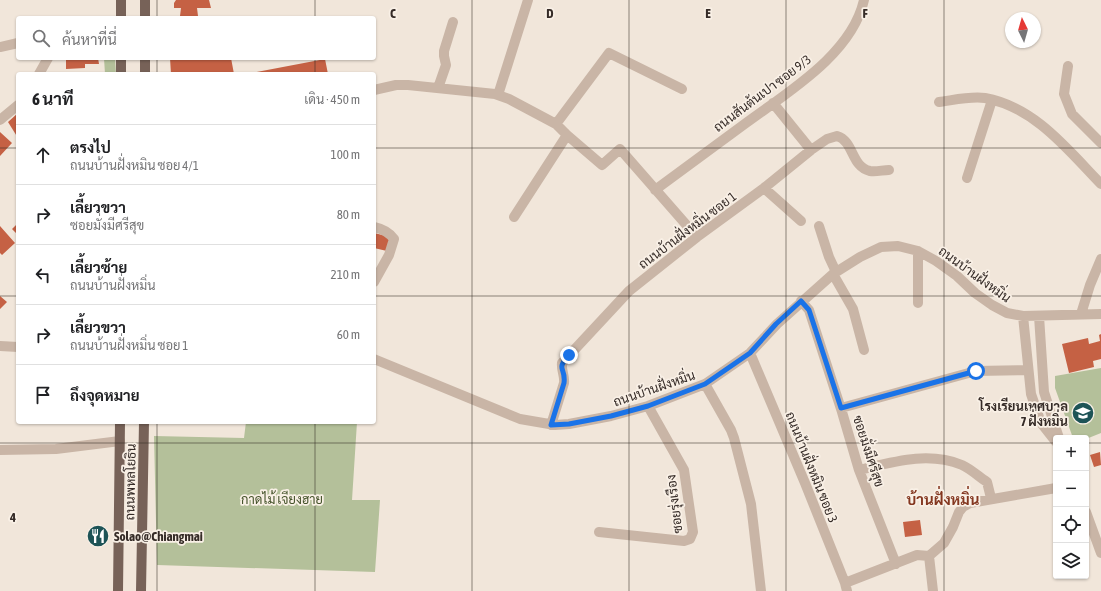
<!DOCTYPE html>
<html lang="th">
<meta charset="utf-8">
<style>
:root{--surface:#fff;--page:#f2f2f2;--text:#202124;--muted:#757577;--line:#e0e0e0}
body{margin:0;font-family:"Asap Condensed",Sarabun,sans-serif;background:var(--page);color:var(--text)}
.controls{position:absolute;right:12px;bottom:12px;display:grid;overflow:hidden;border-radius:4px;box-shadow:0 1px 3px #0004}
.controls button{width:36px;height:36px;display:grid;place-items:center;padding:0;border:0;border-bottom:1px solid var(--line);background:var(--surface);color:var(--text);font:20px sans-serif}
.compass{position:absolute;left:1005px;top:12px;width:36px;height:36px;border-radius:50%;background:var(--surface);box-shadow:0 1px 3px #0004;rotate:355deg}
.stop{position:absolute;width:12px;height:12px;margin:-9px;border:3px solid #1a73e8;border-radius:50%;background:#fff}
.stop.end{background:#1a73e8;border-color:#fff;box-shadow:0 1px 4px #0008}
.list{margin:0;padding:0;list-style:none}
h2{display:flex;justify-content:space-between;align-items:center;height:52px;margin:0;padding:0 16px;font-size:17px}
h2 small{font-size:13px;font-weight:400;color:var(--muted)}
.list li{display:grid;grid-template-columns:26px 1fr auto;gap:12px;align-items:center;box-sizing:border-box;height:60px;padding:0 16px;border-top:1px solid var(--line)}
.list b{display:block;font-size:15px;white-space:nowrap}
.list p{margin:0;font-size:13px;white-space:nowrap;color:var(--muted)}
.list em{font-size:13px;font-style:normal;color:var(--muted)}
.icon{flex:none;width:22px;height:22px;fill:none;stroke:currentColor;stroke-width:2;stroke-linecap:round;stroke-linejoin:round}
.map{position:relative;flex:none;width:1101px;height:591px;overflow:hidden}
.search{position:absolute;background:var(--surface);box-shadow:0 1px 3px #0004;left:16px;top:16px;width:360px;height:44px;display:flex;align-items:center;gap:10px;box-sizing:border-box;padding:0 14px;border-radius:4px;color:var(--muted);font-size:15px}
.panel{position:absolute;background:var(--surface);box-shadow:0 1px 3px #0004;left:16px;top:72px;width:360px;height:352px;border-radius:4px}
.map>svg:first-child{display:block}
.green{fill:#b4c09a}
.building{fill:#c56144}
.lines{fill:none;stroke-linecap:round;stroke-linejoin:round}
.minor{stroke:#c9b5a6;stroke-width:10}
.major{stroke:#776258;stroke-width:10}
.route{stroke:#1a73e8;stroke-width:5}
.grid{fill:none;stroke:#352b27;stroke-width:1;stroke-opacity:0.55}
.labels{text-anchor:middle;stroke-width:3.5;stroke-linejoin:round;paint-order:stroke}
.street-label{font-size:13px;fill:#352b27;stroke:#f9f0e6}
.poi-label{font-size:13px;font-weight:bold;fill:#352b27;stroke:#f9f0e6;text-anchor:end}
.park-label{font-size:13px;fill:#45532b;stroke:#f9f0e6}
.quarter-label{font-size:15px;font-weight:bold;fill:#843720;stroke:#f9f0e6}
.grid-label{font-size:13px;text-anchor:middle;font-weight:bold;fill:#352b27;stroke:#f9f0e6;stroke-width:3.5;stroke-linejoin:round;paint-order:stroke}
</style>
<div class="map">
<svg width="1101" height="591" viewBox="0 0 1101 591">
<rect width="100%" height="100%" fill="#f1e6da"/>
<!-- green -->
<path class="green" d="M104,58H115L116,74H105Z
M1101,368V433L1086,439L1073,438L1055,388V376Z
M246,422H357L352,500H380L375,572L157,565L154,436L244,438Z"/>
<!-- building -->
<path class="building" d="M176,0H209L211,8H197L198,16H180L181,8H174V3Z
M61,58H98L99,64H85V68L66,69V60H61Z
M170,58H196V60L210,58H231L234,74H171Z
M325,59L328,74H252V73Z
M18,113V138L8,122Z
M0,132L12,143L0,156Z
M18,223V235L12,229Z
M0,226L15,243L2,255L0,253Z
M374,233L391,237L387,251L374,248Z
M0,296L7,302L0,309Z
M1101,334V359L1093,361L1094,367L1069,373L1062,344L1088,338L1089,344L1100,341L1099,335Z
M1100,452L1101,465L1094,467L1090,455Z
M920,520L922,535L905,537L903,522Z"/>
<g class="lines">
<!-- minor -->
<path class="minor" d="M0,47L18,43
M1068,66L1064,94L1072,114L1101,143
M39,74L48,58
M438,88L446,65L444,56V51L453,22
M374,90L396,85H408L495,94L509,99L556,124L567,135L602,165L620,149L697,237
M498,95L528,0
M939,102C954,100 970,96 985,98C1035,107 1068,150 1101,184
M773,103L811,150
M0,120L18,105
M556,124L609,53L682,89
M967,178L992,100
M764,188L801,221
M655,190C686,167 716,145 746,123C788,92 852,54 864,0
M514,217L567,135
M819,226L829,257L836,272
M374,227C383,229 389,232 394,239L389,255L374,282
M833,274L853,309L864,350
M801,301L809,310L842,412L859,470L896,564
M918,303V251
M1081,314L1090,285L1101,259
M1023,316L1031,394L1041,423L1056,442
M1039,316L1044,392L1059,438
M0,346L18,347
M750,353L805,483L845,583L847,591
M374,359L520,419L555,425L569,424L611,416L648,406L705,384L750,353L777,324L833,274L860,257L881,247L898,246L918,251L936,261L957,276L975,293L992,305L1007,313L1023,316L1101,314
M705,384L731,430L734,438L751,504L761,591
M841,408L976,371L1028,370
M551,425L564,383C565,376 561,370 562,363L629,291L697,237L764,188L811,150L827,139L837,136C854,141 851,167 870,171C876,172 883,170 889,170
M0,450L56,449L120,441
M859,470C893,462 928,451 962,465C971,469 979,477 987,482L991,498
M1086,512L1101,553
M599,532L684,541L690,539L693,532L684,470L648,406
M845,583L917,555L929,556
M933,591L929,556L944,543L953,527L959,512L963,507L970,503L1056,488"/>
<!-- major -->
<path class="major" d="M121,0V18
M145,0V18
M121,58V74
M145,58V74
M118,591L120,422
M141,591L144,422"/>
</g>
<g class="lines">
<!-- route -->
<path class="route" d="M569,355C555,371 566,366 564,383L551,425L569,424L611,416L648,406L705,384L750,353L776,324L801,301L809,310L841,408L976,371"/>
</g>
<!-- grid -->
<path class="grid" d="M157,0V18M315,0V18M472,0V591M629,0V591M786,0V591M944,0V591M157,58V74M315,58V74M0,148H18M374,148H1101M0,296H18M374,296H1101M157,422V591M315,422V591M0,443H1056M1086,443H1101"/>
<!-- icons -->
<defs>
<g id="school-disc" transform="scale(1.15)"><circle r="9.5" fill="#1d5356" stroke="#f9f0e6"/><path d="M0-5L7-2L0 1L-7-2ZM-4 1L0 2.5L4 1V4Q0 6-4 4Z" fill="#fff"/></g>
<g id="restaurant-disc" transform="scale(1.15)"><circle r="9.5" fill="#1d5356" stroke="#f9f0e6"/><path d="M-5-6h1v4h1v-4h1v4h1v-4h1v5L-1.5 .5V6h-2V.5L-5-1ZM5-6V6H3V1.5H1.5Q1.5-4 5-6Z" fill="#fff"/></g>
</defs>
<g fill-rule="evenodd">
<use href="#school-disc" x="1083" y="413"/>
<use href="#restaurant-disc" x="98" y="536"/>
</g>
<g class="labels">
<!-- street labels -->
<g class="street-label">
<text transform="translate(762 93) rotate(-37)" y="5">ถนนสันต้นเปา ซอย 9/3</text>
<text transform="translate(687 230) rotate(-37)" y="5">ถนนบ้านฝั่งหมิ่น ซอย 1</text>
<text transform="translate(975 274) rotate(36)" y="5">ถนนบ้านฝั่งหมิ่น</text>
<text transform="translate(654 388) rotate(-19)" y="5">ถนนบ้านฝั่งหมิ่น</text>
<text transform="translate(869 451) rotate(72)" y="5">ซอยมั่งมีศรีสุข</text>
<text transform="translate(812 467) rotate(68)" y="5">ถนนบ้านฝั่งหมิน ซอย 3</text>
<text transform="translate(130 482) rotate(-89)" y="5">ถนนพหลโยธิน</text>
<text transform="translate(674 504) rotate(-97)" y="5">ซอยรุ่งเรือง</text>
</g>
<!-- poi labels -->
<g class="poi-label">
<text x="1068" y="411">โรงเรียนเทศบาล<tspan x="1068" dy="15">7 ฝั่งหมิ่น</tspan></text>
<text x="114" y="541" text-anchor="start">Solao@Chiangmai</text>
</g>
<!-- park labels -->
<g class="park-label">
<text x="282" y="504">กาดไม้ เจียงฮาย</text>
</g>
<!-- quarter labels -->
<g class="quarter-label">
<text x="943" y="505">บ้านฝั่งหมิ่น</text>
</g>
</g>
<g class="grid-label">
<text x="393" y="18">C</text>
<text x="550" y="18">D</text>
<text x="708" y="18">E</text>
<text x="865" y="18">F</text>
<text x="13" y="522">4</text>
</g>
</svg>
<div class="controls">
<button>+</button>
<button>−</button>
<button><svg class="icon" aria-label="locate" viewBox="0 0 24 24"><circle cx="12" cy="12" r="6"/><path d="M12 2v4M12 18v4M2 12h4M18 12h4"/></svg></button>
<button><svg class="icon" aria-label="layers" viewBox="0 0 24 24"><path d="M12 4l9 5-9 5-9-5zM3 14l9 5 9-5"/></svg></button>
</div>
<svg class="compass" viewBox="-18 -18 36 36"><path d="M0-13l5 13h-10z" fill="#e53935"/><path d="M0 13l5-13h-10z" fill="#757577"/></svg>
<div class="stop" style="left:976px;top:371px"></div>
<div class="stop end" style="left:569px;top:355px"></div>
<div class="search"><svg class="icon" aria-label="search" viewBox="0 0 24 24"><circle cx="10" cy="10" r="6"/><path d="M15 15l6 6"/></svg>ค้นหาที่นี่</div>
<section class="panel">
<h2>6 นาที<small>เดิน · 450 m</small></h2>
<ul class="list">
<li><svg class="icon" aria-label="ahead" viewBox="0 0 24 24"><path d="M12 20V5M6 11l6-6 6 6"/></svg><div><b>ตรงไป</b><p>ถนนบ้านฝั่งหมิน ซอย 4/1</p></div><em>100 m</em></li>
<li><svg class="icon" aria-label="right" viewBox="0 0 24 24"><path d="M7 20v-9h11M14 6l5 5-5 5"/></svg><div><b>เลี้ยวขวา</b><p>ซอยมั่งมีศรีสุข</p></div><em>80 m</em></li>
<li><svg class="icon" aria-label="left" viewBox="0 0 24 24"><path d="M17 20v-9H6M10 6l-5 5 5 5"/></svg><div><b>เลี้ยวซ้าย</b><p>ถนนบ้านฝั่งหมิ่น</p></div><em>210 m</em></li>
<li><svg class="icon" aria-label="right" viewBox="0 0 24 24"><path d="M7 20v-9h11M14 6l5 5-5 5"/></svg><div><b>เลี้ยวขวา</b><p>ถนนบ้านฝั่งหมิ่น ซอย 1</p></div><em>60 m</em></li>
<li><svg class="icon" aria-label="arrive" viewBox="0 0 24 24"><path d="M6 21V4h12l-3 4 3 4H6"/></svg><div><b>ถึงจุดหมาย</b></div></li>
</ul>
</section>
</div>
